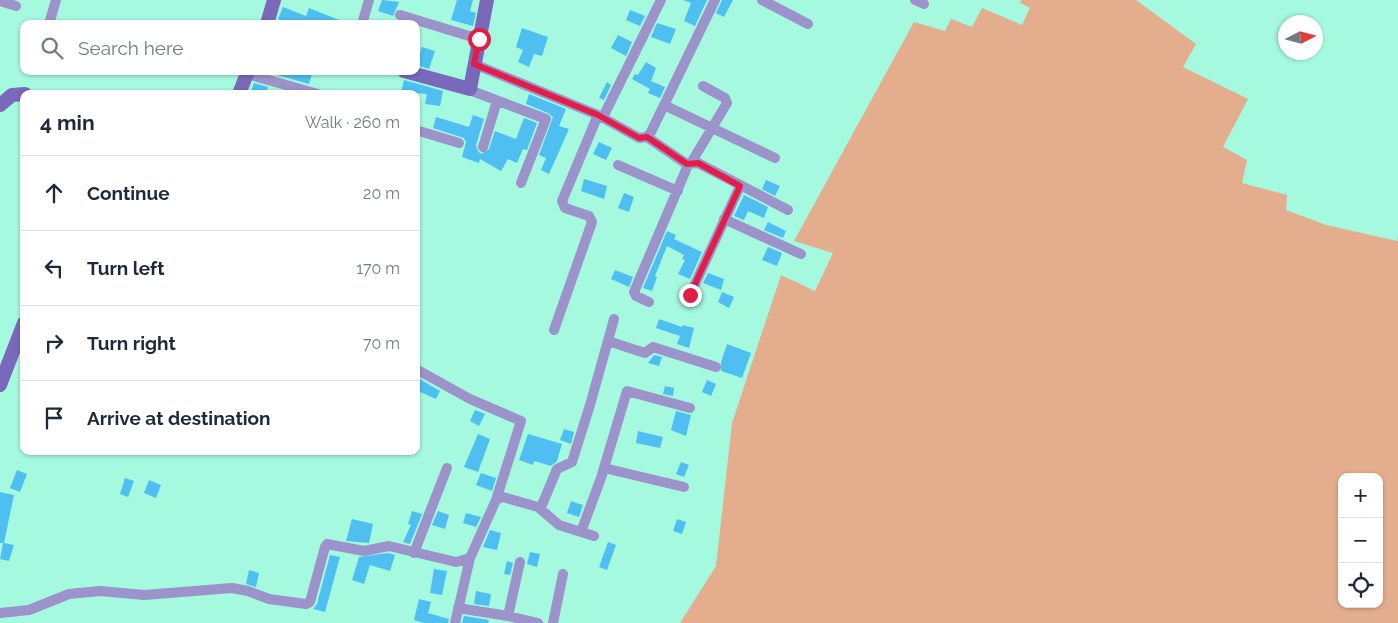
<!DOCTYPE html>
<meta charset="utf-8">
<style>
:root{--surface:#fff;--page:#f2f2f3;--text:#1f2937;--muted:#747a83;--line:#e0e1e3}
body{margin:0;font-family:Raleway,sans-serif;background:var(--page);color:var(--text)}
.controls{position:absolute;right:15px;bottom:15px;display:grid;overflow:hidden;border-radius:10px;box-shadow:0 1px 4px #0004}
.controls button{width:45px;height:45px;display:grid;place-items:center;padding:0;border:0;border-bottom:1px solid var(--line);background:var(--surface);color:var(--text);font:25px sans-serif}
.compass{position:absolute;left:1278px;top:15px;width:45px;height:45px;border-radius:50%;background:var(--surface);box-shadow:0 1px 4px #0004;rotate:84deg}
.stop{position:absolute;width:15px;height:15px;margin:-11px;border:4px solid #e11d48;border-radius:50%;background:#fff}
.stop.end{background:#e11d48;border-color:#fff;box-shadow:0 1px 5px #0008}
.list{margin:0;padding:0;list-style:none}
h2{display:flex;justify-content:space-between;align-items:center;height:65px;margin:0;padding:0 20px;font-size:21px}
h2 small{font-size:16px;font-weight:400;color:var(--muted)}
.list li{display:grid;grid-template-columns:32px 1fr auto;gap:15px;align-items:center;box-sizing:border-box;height:75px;padding:0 20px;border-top:1px solid var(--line)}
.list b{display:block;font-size:19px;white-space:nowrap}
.list em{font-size:16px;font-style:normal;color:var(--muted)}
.icon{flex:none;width:28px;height:28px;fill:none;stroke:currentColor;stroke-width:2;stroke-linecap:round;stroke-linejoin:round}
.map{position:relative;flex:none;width:1398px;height:623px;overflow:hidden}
.search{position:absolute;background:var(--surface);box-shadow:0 1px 4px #0004;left:20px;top:20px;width:400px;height:55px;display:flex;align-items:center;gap:12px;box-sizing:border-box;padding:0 18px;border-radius:10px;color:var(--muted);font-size:19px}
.panel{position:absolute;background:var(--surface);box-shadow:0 1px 4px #0004;left:20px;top:90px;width:400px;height:365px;border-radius:10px}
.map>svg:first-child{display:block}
.green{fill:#e4ae8e;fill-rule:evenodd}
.building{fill:#4fbef1}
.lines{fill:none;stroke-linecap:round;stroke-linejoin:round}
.street{stroke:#9c93cb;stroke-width:10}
.secondary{stroke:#7a69bb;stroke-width:14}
.route{stroke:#e11d48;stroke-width:6}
</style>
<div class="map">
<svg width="1398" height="623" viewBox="0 0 1398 623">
<rect width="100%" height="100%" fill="#a5f9de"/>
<!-- green -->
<path class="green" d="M1021,0H1136L1196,44L1183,67L1248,99L1223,147L1247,160L1242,183L1287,195L1286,210L1326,225L1397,241L1398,236V623H680L716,566L732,423L781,275L815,291L833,253L794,241L914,22L945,31L951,19L972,27L982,8L1022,25L1030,8L1020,3ZM1342,477H1379V604H1342Z"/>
<!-- building -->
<path class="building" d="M382,0L399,2L393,16L378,11Z
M457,0H473L470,11L476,13L473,26L451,20Z
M683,0H707L695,26L684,21L691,3Z
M722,0H733L724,17L716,13Z
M283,7L306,16L309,8L349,24H289L278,19Z
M630,10L645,16L640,26L626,20Z
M657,23L676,29L670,44L651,37Z
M522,28L548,37L542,56L534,54L529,67L518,62L523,50L516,47Z
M618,35L632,42L626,56L611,48Z
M422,47L435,51L429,69L416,65Z
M646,62L656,68L651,81L665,87L660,98L648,93L650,89L632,79L635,74L638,75Z
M263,71H313L309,84Z
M404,80L443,91L440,106L425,104L427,94L401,92Z
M607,82L611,85L604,100L599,98Z
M254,83L268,87L266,94H250Z
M529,94L566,109L559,126L569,129L549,174L541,170L546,158L539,155L553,117L548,113L526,104Z
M473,115L484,119L476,145L478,151L481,154L489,149L495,131L516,139L524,118L537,123L527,150L523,149L517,163L508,159L501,171L480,159L479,163L462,157L466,142L464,138L433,128L436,117L469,127Z
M599,142L612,148L606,160L593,154Z
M584,179L607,186L604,199L581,191Z
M766,180L780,186L775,196L762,189Z
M624,193L634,197L629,212L618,208Z
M744,195L768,207L764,218L748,211L744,220L734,216Z
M768,222L786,231L783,238L764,230Z
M667,231L676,235L674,239L702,252L690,279L678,274L685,260L682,259L684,255L667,246L655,276L657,277L652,291L643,288Z
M768,247L782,253L777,266L762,260Z
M615,270L633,277L629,287L611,279Z
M708,273L724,279L721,290L703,283Z
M722,292L734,297L729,308L718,302Z
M659,319L682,327L683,325L694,328L689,348L677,344L680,336L656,328Z
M727,344L751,353L742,378L721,371V362Z
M654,355L662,357L659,366L648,363Z
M418,378L440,391L436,399L416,390Z
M707,380L716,384L711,396L702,392Z
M665,386L674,388L673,396L663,394Z
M475,410L485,414L479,426L470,421Z
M676,411L691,415L686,436L671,430Z
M564,429L574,432L571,444L560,440Z
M638,431L663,437L660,448L636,443Z
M478,434L490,439L478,472L464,467Z
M528,434L562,444L557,461L551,466L534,461L533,465L519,460Z
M681,462L689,465L684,477L676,474Z
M17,470L27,474L20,492L10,488Z
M481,473L496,478L492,491L476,485Z
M125,478L134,481L128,497L120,494Z
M149,480L161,485L156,498L144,493Z
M0,492L14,495L4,543L14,545L9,561L0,559L3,543H0Z
M571,501L583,505L579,517L567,513Z
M412,511L422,514L410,544L403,542L411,525L408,524Z
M438,511L449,515L445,529L432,525Z
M466,513L481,517L476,527L463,523Z
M352,519L373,524L369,543L346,541Z
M677,519L686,522L682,534L673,531Z
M490,530L501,533L497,550L483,547Z
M608,542L616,545L607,570L599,567Z
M530,552L540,554L537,567L527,564Z
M388,553L395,555L390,571L370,565L364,584L352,580L359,557Z
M330,555L340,557L325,612L313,609L317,604Z
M507,561L513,563L510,575L504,574Z
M434,569L447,571L442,595L430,593Z
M249,570L259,573L256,587L246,584Z
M476,591L491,594L489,606L474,604Z
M419,599L431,602L428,613L449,619L448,623H424L414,620Z
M464,616L489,620L488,623H462Z"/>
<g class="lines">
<!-- street -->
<path class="street" d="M762,0L808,24
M915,0L924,4
M0,1L16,6
M400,15L479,39
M49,24L56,0
M362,24L369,0
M474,64L598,115L639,138L647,137L651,132L715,0
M247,74L318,94
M467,89L546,119L521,183
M664,105L775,158
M603,117L661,0
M416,130L459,143
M647,137L688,165L634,292L636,296L649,302
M483,147L497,101
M691,163L727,103L725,98L703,86
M687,164L698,163L788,210
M618,165L678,191
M724,219L801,254
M690,295L740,186
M554,330L592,222L589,216L565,208L562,201L598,115
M608,341L645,353L653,347L716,367
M416,369L470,399L521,421L496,500
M604,468L684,487
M538,507L559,525L594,536
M581,532L601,478L627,391L690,408
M414,553L447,468
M458,608L508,616L538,623
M0,613L29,610L69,594L100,591L144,595L232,588L248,591L269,599L306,604L310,602L325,547L327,544L364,551L389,546L456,562L470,558L496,500L503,497L538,507L542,505L557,469L572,462L590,405L614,319
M508,616L520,562
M455,623L470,558
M553,623L563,574"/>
<!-- secondary -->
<path class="secondary" d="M267,24L274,0
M404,71L470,89L487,0
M239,94L248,71
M0,105L12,95L25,94
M0,385L24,323"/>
</g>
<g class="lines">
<!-- route -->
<path class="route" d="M479,39L474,64L598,115L639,138L647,137L687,164L698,163L740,186L690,295"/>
</g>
</svg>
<div class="controls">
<button>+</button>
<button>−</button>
<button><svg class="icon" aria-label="locate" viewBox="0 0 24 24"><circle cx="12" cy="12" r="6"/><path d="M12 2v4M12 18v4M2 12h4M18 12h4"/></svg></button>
</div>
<svg class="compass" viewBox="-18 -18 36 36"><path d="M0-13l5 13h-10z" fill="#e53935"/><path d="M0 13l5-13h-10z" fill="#747a83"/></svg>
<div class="stop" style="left:479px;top:39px"></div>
<div class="stop end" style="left:690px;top:295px"></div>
<div class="search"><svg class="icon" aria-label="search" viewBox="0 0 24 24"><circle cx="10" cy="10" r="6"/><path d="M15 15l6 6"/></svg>Search here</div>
<section class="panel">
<h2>4 min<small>Walk · 260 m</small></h2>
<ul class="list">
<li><svg class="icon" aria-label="ahead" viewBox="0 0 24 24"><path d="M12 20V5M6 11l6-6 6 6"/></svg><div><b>Continue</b></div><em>20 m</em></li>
<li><svg class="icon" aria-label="left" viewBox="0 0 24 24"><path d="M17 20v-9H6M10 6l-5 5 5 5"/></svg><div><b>Turn left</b></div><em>170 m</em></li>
<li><svg class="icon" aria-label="right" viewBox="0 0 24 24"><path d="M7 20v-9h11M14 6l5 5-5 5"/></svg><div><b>Turn right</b></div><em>70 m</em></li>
<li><svg class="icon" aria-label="arrive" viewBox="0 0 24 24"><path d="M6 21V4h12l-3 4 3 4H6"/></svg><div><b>Arrive at destination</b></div></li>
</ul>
</section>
</div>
